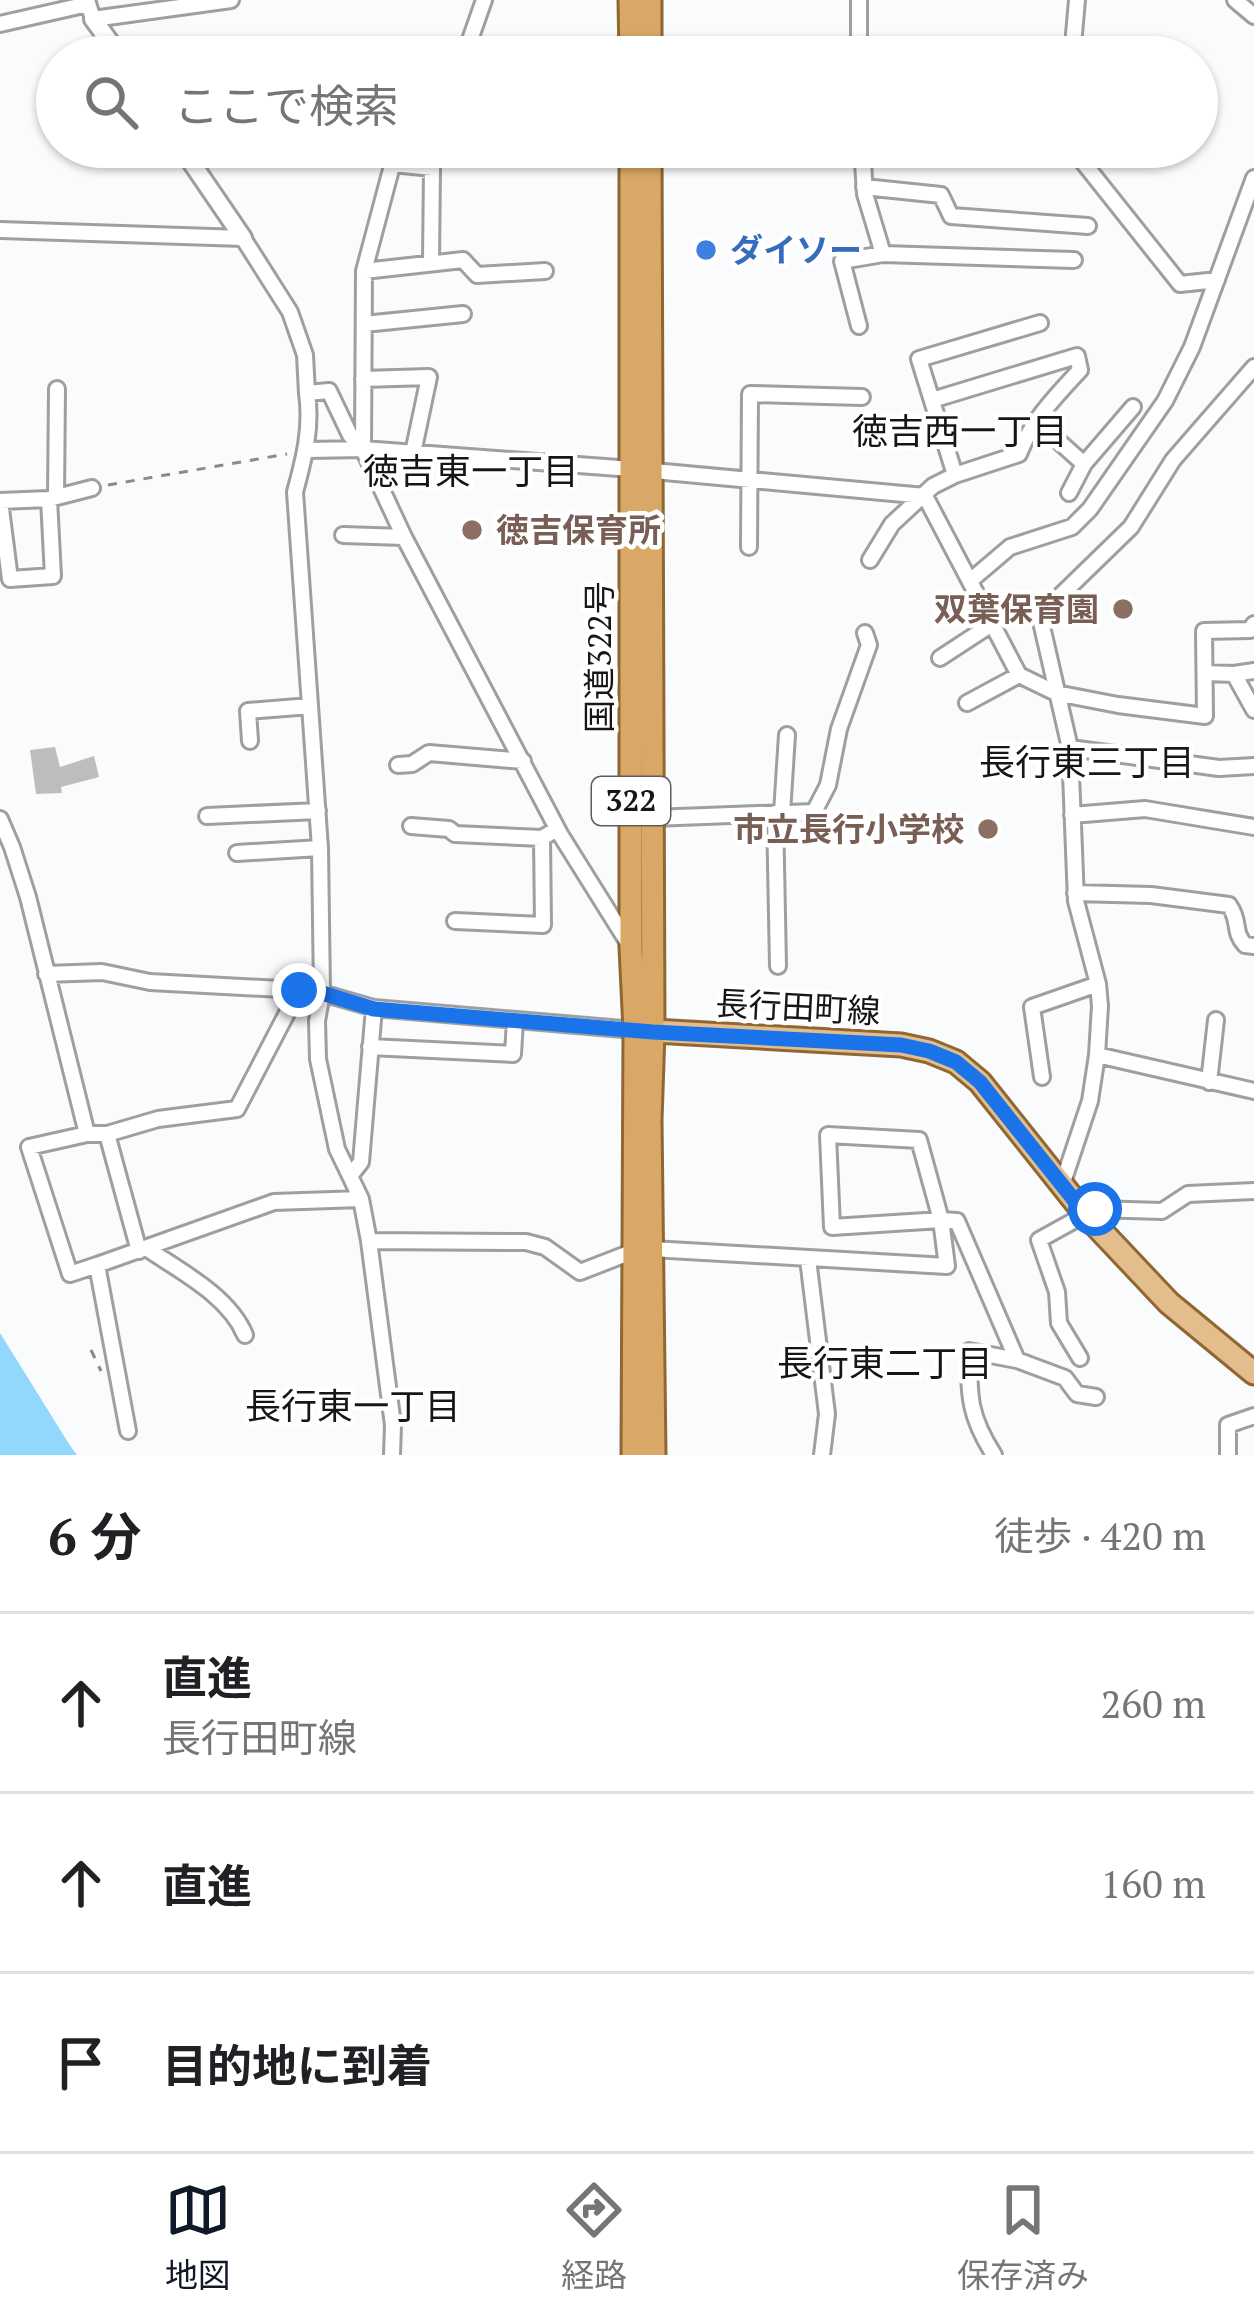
<!DOCTYPE html>
<html lang="ja">
<meta charset="utf-8">
<style>
:root{--surface:#fff;--page:#f2f2f2;--text:#202124;--muted:#757577;--line:#e0e0e0;--accent:#111827}
body{margin:0;font-family:"PT Serif","Noto Sans JP",serif;background:var(--page);color:var(--text)}
.stop{position:absolute;width:36px;height:36px;margin:-27px;border:9px solid #1a73e8;border-radius:50%;background:#fff}
.stop.end{background:#1a73e8;border-color:#fff;box-shadow:0 3px 12px #0008}
.list{margin:0;padding:0;list-style:none}
h2{display:flex;justify-content:space-between;align-items:center;height:156px;margin:0;padding:0 48px;font-size:51px}
h2 small{font-size:39px;font-weight:400;color:var(--muted)}
.list li{display:grid;grid-template-columns:78px 1fr auto;gap:36px;align-items:center;box-sizing:border-box;height:180px;padding:0 48px;border-top:3px solid var(--line)}
.list b{display:block;font-size:45px;white-space:nowrap}
.list p{margin:0;font-size:39px;white-space:nowrap;color:var(--muted)}
.list em{font-size:39px;font-style:normal;color:var(--muted)}
.icon{flex:none;width:66px;height:66px;fill:none;stroke:currentColor;stroke-width:2;stroke-linecap:round;stroke-linejoin:round}
.map{position:relative;flex:none;width:1254px;height:1455px;overflow:hidden}
.search{position:absolute;background:var(--surface);box-shadow:0 3px 9px #0004;left:36px;right:36px;top:36px;height:132px;display:flex;align-items:center;gap:30px;box-sizing:border-box;padding:0 42px;border-radius:66px;color:var(--muted);font-size:45px}
.sheet{height:696px;background:var(--surface)}
nav{display:flex;justify-content:space-around;align-items:center;box-sizing:border-box;height:168px;border-top:3px solid var(--line);background:var(--surface);font-size:33px;color:var(--muted)}
nav a{display:grid;justify-items:center;gap:6px}
nav .on{color:var(--accent)}
.map>svg:first-child{display:block}
.water{fill:#92d8fc}
.building{fill:#bebdbc}
.lines{fill:none;stroke-linecap:round;stroke-linejoin:round}
.minor-casing{stroke:#9f9fa0;stroke-width:20}
.tertiary-casing{stroke:#9f9fa0;stroke-width:22}
.primary-casing{stroke:#8f6732;stroke-width:27}
.trunk-casing{stroke:#8f6732;stroke-width:27}
.path{stroke:#898a8b;stroke-width:3;stroke-dasharray:9 9;stroke-linecap:butt}
.minor{stroke:#fff;stroke-width:14}
.tertiary{stroke:#fff;stroke-width:16}
.primary{stroke:#e3be8c;stroke-width:21}
.trunk{stroke:#daa866;stroke-width:21}
.route{stroke:#1a73e8;stroke-width:15}
.shop-dot{fill:#3f7fe0;stroke:#fff;stroke-width:4.5}
.education-dot{fill:#8d6e63;stroke:#fff;stroke-width:4.5}
.labels{text-anchor:middle;stroke-width:9;stroke-linejoin:round;paint-order:stroke}
.shield{fill:#fff;stroke:#5c5c5d;stroke-width:3}
.shield-label{font-size:30px;font-weight:bold;fill:#161617}
.shop-label{font-size:33px;font-weight:bold;fill:#366cbe;stroke:#fff;text-anchor:start}
.education-label{font-size:33px;font-weight:bold;fill:#785e54;stroke:#fff;text-anchor:end}
.street-label{font-size:33px;fill:#161617;stroke:#fff}
.neighbourhood-label{font-size:36px;fill:#161617;stroke:#fff}
</style>
<div class="map">
<svg width="1254" height="1455" viewBox="0 0 1254 1455">
<rect width="100%" height="100%" fill="#fafbfc"/>
<!-- water -->
<path class="water" d="M0,1333L69,1444L77,1455H0Z"/>
<!-- building -->
<path class="building" d="M55,747L60,767L94,756L99,777L61,787L62,793L36,794L30,750Z"/>
<g class="lines">
<!-- minor casing -->
<g class="minor-casing">
<path id="minor" d="M87,0L93,19L231,0
M859,0V57
M1235,0L1254,16
M0,24L88,4
M464,57L484,0
M1072,57L1077,0
M1071,147L1180,284L1217,280
M984,150L1075,152
M393,164L432,168L431,263
M864,187L941,195L951,216L1088,226
M0,230L243,238L290,312L305,355L307,393L329,391L350,435L363,449L404,537L560,834L630,946
M883,254L1074,260
M364,271L463,260L477,275L545,271
M364,324L463,314
M859,326L842,261L883,254L865,194L862,147
M363,379L429,377L413,453
M307,393C312,428 304,459 295,492L320,848L322,993L317,1021L318,1059L337,1149L350,1176
M932,400L1077,356L1080,370C1056,396 1032,420 1019,454L955,475L919,359L1040,323
M1036,421L1084,464L1069,493
M363,449L364,271L397,147
M307,450L363,449L632,469L925,496L1019,675L1056,693L1118,705L1205,716L1204,631L1250,630L1254,624
M1084,464L1133,407
M56,497L57,389
M49,499L53,576L10,579L0,501L49,499L92,488
M343,535L404,537
M749,547L750,394L862,397
M870,560L892,524L933,486L955,475
M970,581L1010,547L1072,527L1090,509L1165,401L1192,347L1254,178
M940,658L992,624
M1205,673L1234,674L1254,671
M1234,674L1254,710
M967,703L1019,675
M250,741L248,711L310,706
M1070,748L1219,768L1254,766
M398,765L412,764L429,753L523,761
M775,813L778,966
M782,813L787,735
M1072,815L1145,809L1254,827
M207,816L318,811
M652,818L814,812L828,785L839,729L869,645L865,633
M0,819L12,847L28,897L87,1134
M411,826L449,829L455,834L542,838
M237,853L320,848
M1075,893L1151,895L1229,905C1241,922 1232,930 1245,945L1254,946
M455,921L543,925L542,838L557,829
M46,974L102,972L150,982L299,990L322,993L374,1008L635,1030
M374,1008L361,1162L350,1176L361,1199L369,1241L393,1425L392,1455
M370,1047L513,1054L515,1020
M1097,1055L1254,1091
M1042,1077L1032,1007L1098,984
M1209,1082L1216,1020
M107,1134L139,1251
M1061,1188L1090,1101L1097,1055L1100,1006L1098,984L1076,901L1070,748L1041,622L1059,597L1131,527L1173,460L1254,367
M369,1241L526,1242L545,1247L580,1272L634,1251L652,1249L947,1266L941,1220L832,1227L828,1135L919,1140L941,1220L957,1221L1017,1360L969,1351C969,1397 969,1416 994,1455
M146,1248C180,1271 229,1296 245,1335
M808,1259L827,1414L822,1455
M97,1265L274,1202L361,1199
M1080,1358L1059,1323L1057,1292L1039,1240L1095,1209L1162,1211L1188,1194L1254,1191
M1017,1360L1065,1378L1077,1394L1096,1397
M128,1431L97,1265L70,1274L29,1147L87,1134H107L158,1119L237,1109L299,990
M1228,1455V1425L1254,1416"/>
</g>
<!-- tertiary casing -->
<g class="tertiary-casing">
<path id="tertiary" d="M93,19L121,57
M181,147L243,238"/>
</g>
<!-- primary casing -->
<g class="primary-casing">
<path id="primary" d="M636,1030L901,1045L929,1051L956,1062L980,1082L1086,1215L1169,1303L1254,1373"/>
</g>
<!-- trunk casing -->
<g class="trunk-casing">
<path id="trunk" d="M630,0L631,57
M650,0V57
M631,147V947L635,1030L633,1455
M650,147L653,1032L650,1120L654,1455"/>
</g>
<!-- path -->
<path class="path" d="M108,485L287,454
M91,1350L101,1371"/>
<!-- minor -->
<use href="#minor" class="minor"/>
<!-- tertiary -->
<use href="#tertiary" class="tertiary"/>
<!-- primary -->
<use href="#primary" class="primary"/>
<!-- trunk -->
<use href="#trunk" class="trunk"/>
</g>
<g class="lines">
<!-- route -->
<path class="route" d="M299,990L322,993L374,1009L653,1032L901,1045L929,1051L956,1062L980,1082L1086,1215L1095,1209"/>
</g>
<!-- markers -->
<circle class="shop-dot" cx="706" cy="250" r="12"/>
<g class="education-dot">
<circle cx="472" cy="530" r="12"/>
<circle cx="1123" cy="609" r="12"/>
<circle cx="988" cy="829" r="12"/>
</g>
<g class="labels">
<!-- shield labels -->
<rect class="shield" x="592" y="777" width="78" height="48" rx="9"/>
<g class="shield-label">
<text x="631" y="811">322</text>
</g>
<!-- shop labels -->
<g class="shop-label">
<text x="730" y="262">ダイソー</text>
</g>
<!-- education labels -->
<g class="education-label">
<text x="496" y="542" text-anchor="start">徳吉保育所</text>
<text x="1099" y="621">双葉保育園</text>
<text x="964" y="841">市立長行小学校</text>
</g>
<!-- street labels -->
<g class="street-label">
<text transform="translate(599 657) rotate(-90)" y="12">国道322号</text>
<text transform="translate(798 1007) rotate(3)" y="12">長行田町線</text>
</g>
<!-- neighbourhood labels -->
<g class="neighbourhood-label">
<text x="960" y="444">徳吉西一丁目</text>
<text x="471" y="484">徳吉東一丁目</text>
<text x="1087" y="775">長行東三丁目</text>
<text x="885" y="1376">長行東二丁目</text>
<text x="353" y="1419">長行東一丁目</text>
</g>
</g>
</svg>
<div class="stop" style="left:1095px;top:1209px"></div>
<div class="stop end" style="left:299px;top:990px"></div>
<div class="search"><svg class="icon" aria-label="search" viewBox="0 0 24 24"><circle cx="10" cy="10" r="6"/><path d="M15 15l6 6"/></svg>ここで検索</div>
</div>
<section class="sheet">
<h2>6 分<small>徒歩 · 420 m</small></h2>
<ul class="list">
<li><svg class="icon" aria-label="ahead" viewBox="0 0 24 24"><path d="M12 20V5M6 11l6-6 6 6"/></svg><div><b>直進</b><p>長行田町線</p></div><em>260 m</em></li>
<li><svg class="icon" aria-label="ahead" viewBox="0 0 24 24"><path d="M12 20V5M6 11l6-6 6 6"/></svg><div><b>直進</b></div><em>160 m</em></li>
<li><svg class="icon" aria-label="arrive" viewBox="0 0 24 24"><path d="M6 21V4h12l-3 4 3 4H6"/></svg><div><b>目的地に到着</b></div></li>
</ul>
</section>
<nav>
<a class="on"><svg class="icon" aria-label="map" viewBox="0 0 24 24"><path d="M3 6l6-2 6 2 6-2v14l-6 2-6-2-6 2zM9 4v14M15 6v14"/></svg>地図</a>
<a><svg class="icon" aria-label="directions" viewBox="0 0 24 24"><path d="M12 3l9 9-9 9-9-9zM9 14v-3h6M13 9l2 2-2 2"/></svg>経路</a>
<a><svg class="icon" aria-label="saved" viewBox="0 0 24 24"><path d="M7 4h10v16l-5-4-5 4z"/></svg>保存済み</a>
</nav>
